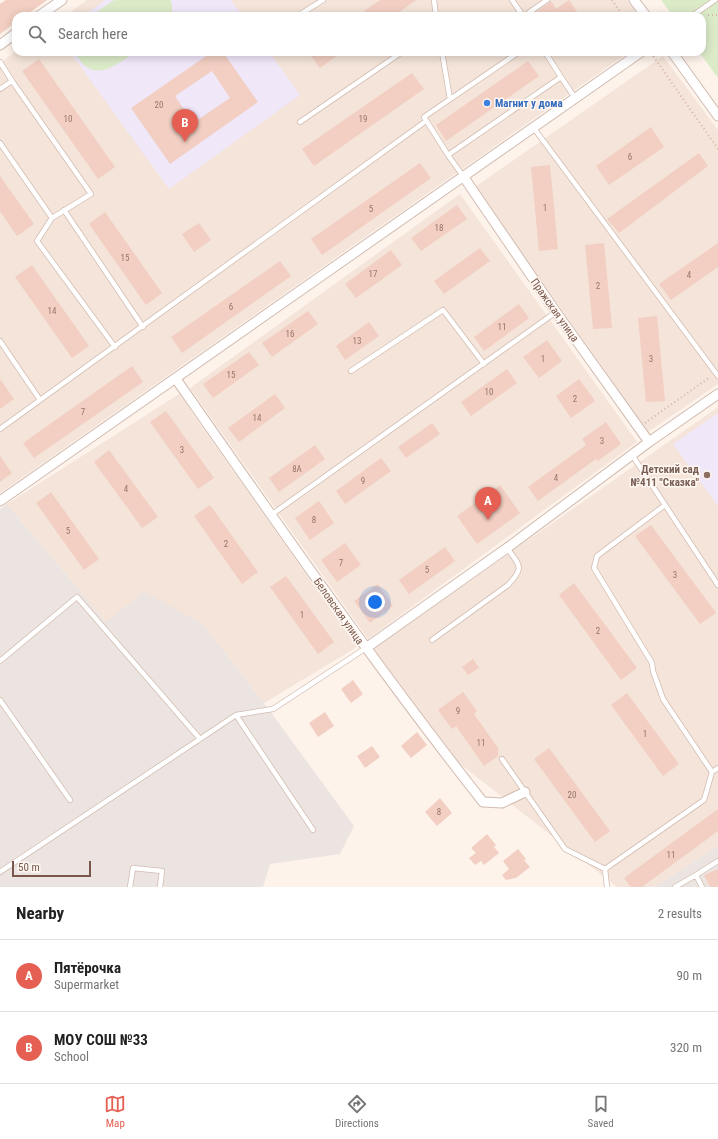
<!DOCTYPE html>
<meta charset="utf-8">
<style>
:root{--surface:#fff;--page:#f6f6f6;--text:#222;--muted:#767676;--line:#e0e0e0;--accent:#e55f52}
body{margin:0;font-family:"Roboto Condensed",sans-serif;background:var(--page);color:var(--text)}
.scale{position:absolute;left:12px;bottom:10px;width:79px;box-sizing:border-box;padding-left:4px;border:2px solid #79574d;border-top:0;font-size:11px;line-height:14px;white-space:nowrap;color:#79574d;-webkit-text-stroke:3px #fff8f2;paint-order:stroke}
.you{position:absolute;left:375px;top:602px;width:14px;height:14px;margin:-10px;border:3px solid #fff;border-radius:50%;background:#1a73e8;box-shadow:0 0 0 6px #1a73e833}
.badge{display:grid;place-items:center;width:26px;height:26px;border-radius:50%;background:var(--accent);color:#fff;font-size:13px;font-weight:700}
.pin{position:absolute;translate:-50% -33px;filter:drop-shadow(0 1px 2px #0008)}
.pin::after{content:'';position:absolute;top:21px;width:14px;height:12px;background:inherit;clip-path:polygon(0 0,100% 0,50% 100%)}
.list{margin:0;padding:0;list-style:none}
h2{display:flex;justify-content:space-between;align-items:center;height:52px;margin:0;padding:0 16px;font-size:17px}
h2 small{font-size:13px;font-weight:400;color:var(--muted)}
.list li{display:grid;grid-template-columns:26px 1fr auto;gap:12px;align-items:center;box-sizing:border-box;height:72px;padding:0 16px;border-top:1px solid var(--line)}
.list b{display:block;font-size:15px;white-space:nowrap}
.list p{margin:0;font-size:13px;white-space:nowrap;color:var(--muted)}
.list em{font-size:13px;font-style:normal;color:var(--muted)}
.icon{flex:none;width:22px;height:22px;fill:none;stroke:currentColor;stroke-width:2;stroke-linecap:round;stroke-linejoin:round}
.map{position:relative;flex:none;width:718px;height:887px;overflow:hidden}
.search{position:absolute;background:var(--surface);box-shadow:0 2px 10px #0003;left:12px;right:12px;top:12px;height:44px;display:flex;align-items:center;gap:10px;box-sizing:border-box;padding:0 14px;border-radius:12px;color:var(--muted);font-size:15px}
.sheet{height:196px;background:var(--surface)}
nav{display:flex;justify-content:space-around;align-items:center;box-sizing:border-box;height:56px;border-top:1px solid var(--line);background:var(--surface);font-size:11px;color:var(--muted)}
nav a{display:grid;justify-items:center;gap:2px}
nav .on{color:var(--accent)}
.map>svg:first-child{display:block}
.residential{fill:#f4e4d9}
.industrial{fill:#ece4e0}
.education{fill:#f0e7f9}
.green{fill:#dbebc8}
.building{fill:#f2cfc2;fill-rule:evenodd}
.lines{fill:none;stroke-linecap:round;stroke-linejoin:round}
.service-casing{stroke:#d2bcb2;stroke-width:6}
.minor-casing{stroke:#d2bcb2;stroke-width:11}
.path{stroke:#d8b2a5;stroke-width:2;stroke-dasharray:1 3;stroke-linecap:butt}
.service{stroke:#fff;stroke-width:4.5}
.minor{stroke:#fff;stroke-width:9}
.shop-dot{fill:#3f7fe0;stroke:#fff8f2;stroke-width:1.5}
.education-dot{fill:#8d6e63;stroke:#fff8f2;stroke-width:1.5}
.labels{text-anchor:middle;stroke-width:3;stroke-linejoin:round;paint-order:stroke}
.number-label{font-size:9px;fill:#97756a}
.shop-label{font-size:11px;font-weight:bold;fill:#366cbe;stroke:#fff8f2;text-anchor:start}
.street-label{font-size:11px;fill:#79574d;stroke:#fff8f2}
.education-label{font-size:11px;font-weight:bold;fill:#785e54;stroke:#fff8f2;text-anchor:end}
</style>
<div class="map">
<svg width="718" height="887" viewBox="0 0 718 887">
<rect width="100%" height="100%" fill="#fdf3eb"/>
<!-- residential -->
<path class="residential" d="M87,0H627L639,16H65Z
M16,51V52H629L0,493V63Z
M663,56L718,130V384L648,432L475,187Z
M460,194L637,442L368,639L190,388Z
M179,394L357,647L264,703L203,624L106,622L7,504Z
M718,407V846L654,887H617L455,760L373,649Z"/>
<!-- industrial -->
<path class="industrial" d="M7,504L106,622L144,592L203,624L264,703L354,826L340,854L270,864L263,887H0V509Z
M718,846V887H654Z"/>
<!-- education -->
<path class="education" d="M105,0H231L243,16H83Z
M70,52H269L300,95L169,189Z
M718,413V506L673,444Z"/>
<!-- green -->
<path class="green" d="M114,0H170L172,4V15L91,16Z
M661,0H718V78L699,52H702V16H673Z
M75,52H135C114,67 91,85 75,52Z"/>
<!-- building -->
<path class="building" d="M6,0H47L25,16H16V22L0,34V4Z
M380,0H416L394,16H357Z
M569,0L580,16H537L535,13L549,3L551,1L556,9L553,11Z
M212,52H223L258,102L170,164L131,108ZM212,71L230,98L193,123L175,96Z
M308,52H342L320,68Z
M39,59L115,167L98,179L22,71Z
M528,61L539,76L446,141L436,125Z
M412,73L424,89L314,166L302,149Z
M651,127L664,147L609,185L596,166Z
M699,153L708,166L619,233L607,219Z
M420,163L431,178L322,255L311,239Z
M550,165L558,249L539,251L531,167Z
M0,176L34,224L17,236L0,211Z
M457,205L467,219L421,251L411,238Z
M105,212L162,293L146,305L89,224Z
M199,223L211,240L194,252L182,234Z
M604,243L612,328L593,329L585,245Z
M718,243V267L671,300L659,284Z
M480,248L490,261L444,294L434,281Z
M391,250L402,265L356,298L345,284Z
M280,261L291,276L182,353L171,337Z
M32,265L89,346L72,358L15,277Z
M519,304L529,318L484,351L474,337Z
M308,311L318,324L272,357L262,343Z
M657,316L665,401L646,402L638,318Z
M369,322L379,336L345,360L336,346Z
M547,340L562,361L539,378L523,357Z
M249,352L259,365L213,398L203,384Z
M132,366L143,382L34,458L23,443Z
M507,369L517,383L471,416L461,402Z
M0,379L14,399L0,409Z
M579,379L595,401L571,418L556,396Z
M275,394L285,408L239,442L228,428Z
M166,411L214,478L198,489L150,422Z
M606,422L621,444L598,461L596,459L538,501L528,487L586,445L582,439Z
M432,423L440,434L406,458L398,447Z
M315,445L325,459L279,492L269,478Z
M109,450L158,517L142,528L94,462Z
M0,456L12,473L0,482Z
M381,458L391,471L345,504L336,491Z
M500,485L520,513L477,544L457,516Z
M51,492L99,559L84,570L36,503Z
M319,501L334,523L310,540L295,518Z
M210,505L258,572L242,584L194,516Z
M651,525L716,613L700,624L635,536Z
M345,543L361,565L337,582L321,560Z
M445,547L455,561L409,594L399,580Z
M286,576L334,642L318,654L270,587Z
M574,583L637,668L621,680L559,595Z
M378,584L393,606L370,623L354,601Z
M473,659L479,668L468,675L462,667Z
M353,680L363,694L351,703L341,689Z
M463,692L477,711L474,714L498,748V756L484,766L456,726L452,729L438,710Z
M627,693L679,764L663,776L611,705Z
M325,712L334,726L318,737L309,723Z
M417,732L427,745L411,758L401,746Z
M372,746L380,757L365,768L357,756Z
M549,748L610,831L595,842L534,759Z
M440,798L452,813L437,826L425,812Z
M718,809V831L642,887H631L624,878Z
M487,834L496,845L494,847L499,853L484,865L481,861L475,865L469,858L476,853L471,848Z
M518,849L526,859L524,860L530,867L516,878L506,880L502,875L509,869L503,861Z
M718,869V887H710L704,875Z"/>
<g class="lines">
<!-- service casing -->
<g class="service-casing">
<path id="service" d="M434,0L436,16
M512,0L523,16
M299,15L323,0
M524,16L547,0
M692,16L715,0
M442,52L450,99
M545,52L561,77L575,98
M0,62L12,81
M0,89L12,81L91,194L52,218L37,241L115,347
M300,122L402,52
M533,127L718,376
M0,143L52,218
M448,155L561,77
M463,176L448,155L424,117L519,52
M64,210L143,327
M0,341L40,400
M351,371L443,310L484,364
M0,429L426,121
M632,455L718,585
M665,505L597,556L594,568L652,663L653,671L663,699L712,772
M271,515L556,312
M432,640L508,585C525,567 520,566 507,548
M0,661L77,597L200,739
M0,700L70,800
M236,715L313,830
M502,759L565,849L605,869
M0,872L236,715L273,709L366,648
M696,875L718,861
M130,887L133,868L162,871L160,887
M607,887L605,869L704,800L712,772L718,768
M675,887L696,875L702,887"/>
</g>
<!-- minor casing -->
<g class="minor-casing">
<path id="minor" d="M634,0L646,16
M39,16L62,0
M0,45L16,33
M672,52L718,116
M463,176L556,312L649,442
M176,379C276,522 375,665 483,802L502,803L525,792
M0,501C214,352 427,201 641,52
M366,648L507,548L649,442L718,394"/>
</g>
<!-- path -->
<path class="path" d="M612,0L623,16
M708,15H718
M651,53L718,149
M645,423L710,377"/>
<!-- service -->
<use href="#service" class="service"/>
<!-- minor -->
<use href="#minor" class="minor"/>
</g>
<!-- markers -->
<circle class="shop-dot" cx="487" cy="103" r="4"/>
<circle class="education-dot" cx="707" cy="475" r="4"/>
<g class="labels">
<!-- number labels -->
<g class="number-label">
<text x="159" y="108">20</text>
<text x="68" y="122">10</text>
<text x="363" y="122">19</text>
<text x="630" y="160">6</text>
<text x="545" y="211">1</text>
<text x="371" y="212">5</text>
<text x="439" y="231">18</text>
<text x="125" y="261">15</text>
<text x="373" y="277">17</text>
<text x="689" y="278">4</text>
<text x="598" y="289">2</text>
<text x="231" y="310">6</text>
<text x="52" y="314">14</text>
<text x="502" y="330">11</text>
<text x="290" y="337">16</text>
<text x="357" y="344">13</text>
<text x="543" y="362">1</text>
<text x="651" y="362">3</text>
<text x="231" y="378">15</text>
<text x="489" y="395">10</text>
<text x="575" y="402">2</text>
<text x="83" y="415">7</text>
<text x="257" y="421">14</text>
<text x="602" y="444">3</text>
<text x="182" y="453">3</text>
<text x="297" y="472">8А</text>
<text x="556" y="481">4</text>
<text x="363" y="484">9</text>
<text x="126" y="492">4</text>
<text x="314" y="523">8</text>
<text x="68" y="534">5</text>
<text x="226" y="547">2</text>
<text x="341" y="566">7</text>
<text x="427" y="573">5</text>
<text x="675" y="578">3</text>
<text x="302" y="618">1</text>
<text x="598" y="634">2</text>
<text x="458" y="714">9</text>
<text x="645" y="737">1</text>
<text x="481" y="746">11</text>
<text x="572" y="798">20</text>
<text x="439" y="815">8</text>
<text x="671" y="858">11</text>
</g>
<!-- shop labels -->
<g class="shop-label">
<text x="495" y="107">Магнит у дома</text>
</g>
<!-- street labels -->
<g class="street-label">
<text transform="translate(555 310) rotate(55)" y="4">Пражская улица</text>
<text transform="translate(339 611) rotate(55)" y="4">Беловская улица</text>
</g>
<!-- education labels -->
<g class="education-label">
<text x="699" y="473">Детский сад<tspan x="699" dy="13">№411 "Сказка"</tspan></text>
</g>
</g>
</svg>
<div class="scale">50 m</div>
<div class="you"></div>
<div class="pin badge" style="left:488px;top:520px">A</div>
<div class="pin badge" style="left:185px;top:142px">B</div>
<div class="search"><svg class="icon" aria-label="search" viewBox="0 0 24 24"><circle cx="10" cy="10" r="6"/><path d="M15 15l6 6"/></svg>Search here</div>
</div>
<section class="sheet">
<h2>Nearby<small>2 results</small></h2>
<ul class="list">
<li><span class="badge">A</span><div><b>Пятёрочка</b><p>Supermarket</p></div><em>90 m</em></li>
<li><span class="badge">B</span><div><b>МОУ СОШ №33</b><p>School</p></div><em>320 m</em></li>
</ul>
</section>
<nav>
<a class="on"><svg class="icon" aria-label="map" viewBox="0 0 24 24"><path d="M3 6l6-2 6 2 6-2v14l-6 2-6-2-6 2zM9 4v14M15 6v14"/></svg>Map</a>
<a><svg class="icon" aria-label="directions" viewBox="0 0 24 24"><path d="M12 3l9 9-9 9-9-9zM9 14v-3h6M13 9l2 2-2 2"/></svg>Directions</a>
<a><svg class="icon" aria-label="saved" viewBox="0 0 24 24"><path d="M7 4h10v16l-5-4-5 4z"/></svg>Saved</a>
</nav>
